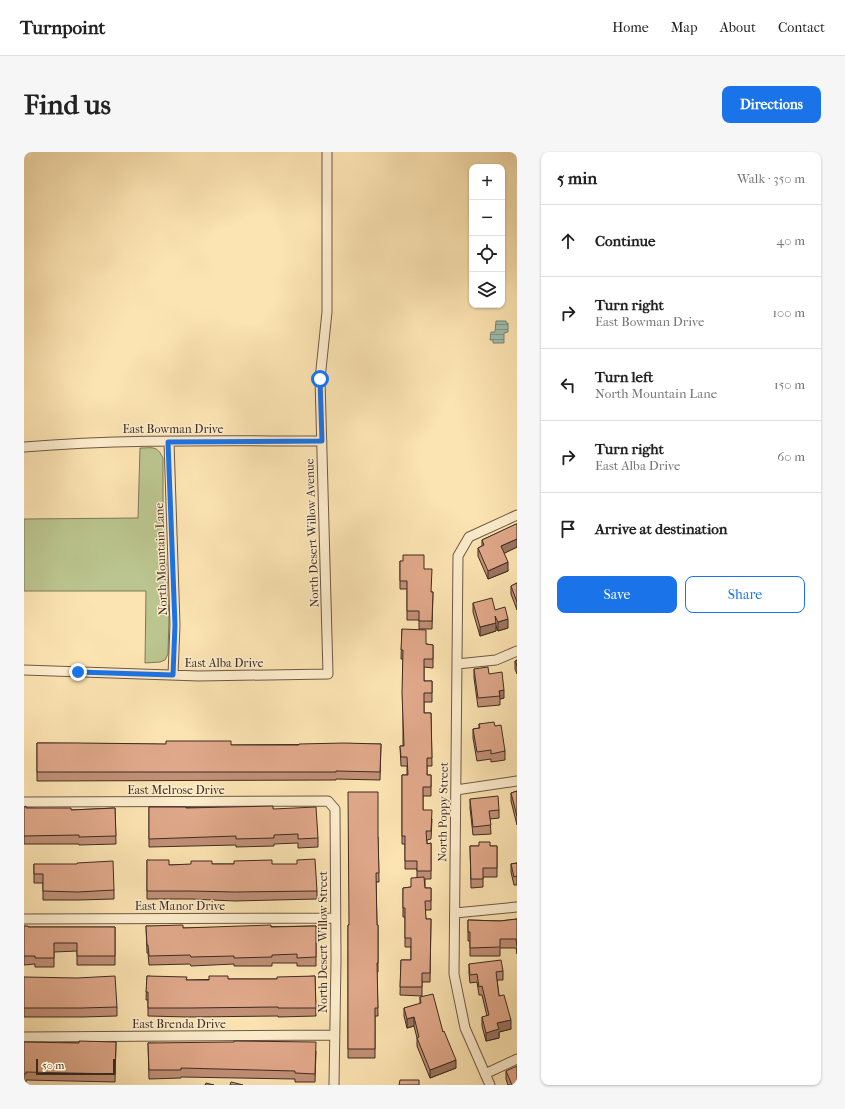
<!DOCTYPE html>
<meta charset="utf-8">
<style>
:root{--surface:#fff;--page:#f6f6f6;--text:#222;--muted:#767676;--line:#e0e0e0;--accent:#1a73e8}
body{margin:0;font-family:"IM FELL French Canon",serif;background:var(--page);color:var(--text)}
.controls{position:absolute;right:12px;top:12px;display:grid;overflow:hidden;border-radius:8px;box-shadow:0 1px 3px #0004}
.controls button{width:36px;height:36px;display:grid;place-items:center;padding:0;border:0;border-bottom:1px solid var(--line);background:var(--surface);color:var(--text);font:20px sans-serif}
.scale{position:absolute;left:12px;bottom:10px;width:79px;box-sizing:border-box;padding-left:4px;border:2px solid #3f2b20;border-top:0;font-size:11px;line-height:14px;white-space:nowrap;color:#3f2b20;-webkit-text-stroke:3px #fdedcd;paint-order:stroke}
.stop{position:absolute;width:12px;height:12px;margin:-9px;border:3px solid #1a73e8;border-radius:50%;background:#fff}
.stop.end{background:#1a73e8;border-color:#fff;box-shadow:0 1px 4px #0008}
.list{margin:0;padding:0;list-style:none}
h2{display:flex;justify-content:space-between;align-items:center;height:52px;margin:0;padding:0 16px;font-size:17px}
h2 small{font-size:13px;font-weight:400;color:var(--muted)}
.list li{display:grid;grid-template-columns:26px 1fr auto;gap:12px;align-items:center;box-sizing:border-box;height:72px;padding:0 16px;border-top:1px solid var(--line)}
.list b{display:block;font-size:15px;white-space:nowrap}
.list p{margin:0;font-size:13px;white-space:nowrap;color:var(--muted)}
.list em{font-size:13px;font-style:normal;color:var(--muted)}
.actions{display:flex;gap:8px;padding:12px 16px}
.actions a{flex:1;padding:9px 0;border:1px solid var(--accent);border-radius:8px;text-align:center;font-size:14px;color:var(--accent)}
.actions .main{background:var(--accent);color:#fff}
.icon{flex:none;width:22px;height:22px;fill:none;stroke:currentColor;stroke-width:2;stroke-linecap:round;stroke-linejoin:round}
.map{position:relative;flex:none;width:493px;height:933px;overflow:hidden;border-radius:8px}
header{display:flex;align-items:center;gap:24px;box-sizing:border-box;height:56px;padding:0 20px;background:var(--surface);border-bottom:1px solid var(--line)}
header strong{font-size:19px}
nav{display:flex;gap:22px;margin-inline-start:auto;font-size:14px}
.intro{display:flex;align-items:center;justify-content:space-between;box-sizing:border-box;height:96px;padding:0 24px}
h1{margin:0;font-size:28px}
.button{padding:10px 18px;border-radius:8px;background:var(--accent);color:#fff;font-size:14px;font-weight:700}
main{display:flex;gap:24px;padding:0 24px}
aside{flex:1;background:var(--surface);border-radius:8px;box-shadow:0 1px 3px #0004}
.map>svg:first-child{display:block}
.green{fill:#bbc58f;stroke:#7d7858}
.water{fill:url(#water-rules);stroke:#798375}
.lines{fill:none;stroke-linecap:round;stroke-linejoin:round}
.minor-casing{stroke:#6e5944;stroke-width:11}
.minor{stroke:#fdedcd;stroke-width:9}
.wall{fill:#c19077;stroke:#3f2b20}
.shaded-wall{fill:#9d7661;stroke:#3f2b20}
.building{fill:#e0a88a;stroke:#3f2b20}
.route{stroke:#1a73e8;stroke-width:5}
.labels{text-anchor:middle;stroke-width:3;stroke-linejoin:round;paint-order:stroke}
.street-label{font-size:12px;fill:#3f2b20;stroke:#fdedcd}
</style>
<header>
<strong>Turnpoint</strong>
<nav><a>Home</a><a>Map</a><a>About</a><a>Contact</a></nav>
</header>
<div class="intro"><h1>Find us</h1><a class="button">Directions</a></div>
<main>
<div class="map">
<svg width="493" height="933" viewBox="0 0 493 933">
<defs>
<pattern id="water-rules" width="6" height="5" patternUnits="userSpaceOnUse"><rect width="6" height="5" fill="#9fbeae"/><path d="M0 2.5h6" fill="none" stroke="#839b8d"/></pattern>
</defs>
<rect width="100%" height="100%" fill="#fce4b2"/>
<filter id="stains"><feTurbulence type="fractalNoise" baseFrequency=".005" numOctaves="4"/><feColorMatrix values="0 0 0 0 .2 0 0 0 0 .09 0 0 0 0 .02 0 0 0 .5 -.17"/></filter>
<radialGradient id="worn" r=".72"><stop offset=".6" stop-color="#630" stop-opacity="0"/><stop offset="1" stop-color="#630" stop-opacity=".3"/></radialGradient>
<!-- green -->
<path class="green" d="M116,296C128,296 133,293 139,306V355L145,465L144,502L141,508L136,510L121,511L122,439H0V367L114,366Z"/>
<!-- water -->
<path class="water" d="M472,169H482V171H484V180L480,181V191H469V188H466L467,180H471Z"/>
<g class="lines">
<!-- minor casing -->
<g class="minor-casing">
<path id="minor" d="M145,290L151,473L149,523
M0,295C99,287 198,289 298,289
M433,512L472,508L493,499
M0,518L175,524L304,522L296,227L303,160V0
M432,638L493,629
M0,650L304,649L311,657L312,808L310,933
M431,761L493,755
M0,767L311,766
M0,885L311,883
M461,922L493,907
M466,933L441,876L430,822L434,404L445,385L493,363"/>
</g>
<!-- minor -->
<use href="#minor" class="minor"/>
</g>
<!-- wall -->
<path class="wall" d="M493,372V395L480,401L484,419L464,427L454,404V396L458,394V388Z
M376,409L400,417L407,440H409L408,477H395V468H383V437H376Z
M493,431V458L487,442V434Z
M449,451L471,458L484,476L474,479L472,474V479L456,484L449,460Z
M378,477L402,492L409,493V516L400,515V529H408V550H400V561H407L408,614H403V623H407V644H399V658L408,667L407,687L403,688V692L407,691V727H401V736H407V758H401L402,767H407L406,830H398V844L376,843L377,808H387V795H381V765H379V736L387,735L393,726V717H381V692H378V623H383V614H377L376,594H379V507H377Z
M493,508V522L491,517V509Z
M450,517L465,522L480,546L476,547V553L454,555L450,526Z
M455,572L471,574L481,599V608L467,610V607L453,609L449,586V577L455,576Z
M13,591L207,593L357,592L356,628L312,627V628L13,629Z
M493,639V673L487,649V641Z
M446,647L475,658V666L466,667L467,682L449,683L446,656Z
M0,655L2,656L47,658L91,656L92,692L55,693V692H0Z
M125,655L249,657L294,686V695L274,696V691L250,692V694L212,695V693L125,695Z
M354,685L355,730H352L353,773H354V820H353L354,864H351V906H324V773H325Z
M446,694H473V725H459V735L447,736Z
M123,708L145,713L188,712H248L293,739V747L211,749L167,747H123Z
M493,711V733H490L487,720V712Z
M10,712L90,738V747L54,748H19V731H10Z
M493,767V802L492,796H476V804H446V789H444V768L476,769Z
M0,774L4,775H91V813H53V799L30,800V815H11V812L0,813Z
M122,774L159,776L292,774V814H273V811H248V814H210V812L167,814L166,812L125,813L124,801H123Z
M445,812L479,819V828H473L475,844L487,877L475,880V886L462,889L458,874V865L463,864L458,843H455L453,830L446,831L445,821Z
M123,824L162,828L204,827H253L291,824L292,864L254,865V864L165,865L124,864V848H122Z
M0,825L93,855V864L58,865H0Z
M396,845L419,880L432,916L406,926L393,894V886L390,874L383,876L380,864V856L396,852Z
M0,890L55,891L92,890L91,930L2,928V930H0Z
M124,891L292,899L291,930H271V927L157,925V926L125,927Z
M482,919L493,933H484L482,927Z"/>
<!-- shaded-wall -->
<path class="shaded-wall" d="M493,387V395L477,403V394Z
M484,410V419L464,427V419Z
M484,467V476L474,479V470Z
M472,471V479L456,484V475Z
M480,538V546L476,547L475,539Z
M390,865V874L383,876V867Z
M487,868V877L475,880V886L462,889V881L473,871Z
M432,908V916L406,926V918Z"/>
<!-- building -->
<path class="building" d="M492,372H493V387L477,394L484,410L464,419L454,396L460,393L458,388Z
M379,403H400V417H408L407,440H409L408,469H395V459H383V429H376V409H379Z
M493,431V450L487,434Z
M468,446L471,458L481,455L484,467L474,470L471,464L472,471L456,475L449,451Z
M378,477L402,478V492L409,493V507H400V529H408V541H400V561H407L408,606H403V623H407V635H399V658H408L407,679H402L403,692L407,691V719H393V709H381V684H378V623H384L383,605H377L376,594H380L378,541L379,498H377Z
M493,508V514L491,509Z
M464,515L465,522L478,520L480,538L475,539L476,544L454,546L450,517Z
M470,570L471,574L477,573L481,599L467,602V598L453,600L449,577L456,576L455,572Z
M142,589H207V593H275V592L320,591L357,592L356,620L312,619V620H13V591H55L142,592Z
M493,639V664L487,641Z
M324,640H354V683L355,721H352L353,773H354V811H353L354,856H351V897H324V773H325Z
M474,644L475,658L465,659L467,673L449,675L446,647Z
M2,654V656H47V658L91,656L92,684L55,685V683L0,684V655Z
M249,654V657L292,655L294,686L274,687V682L250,683V686L212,687V684L125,687V655H162V656Z
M455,690H466V694H473V716H459V727H447L446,694H455Z
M291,707L293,739L211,740L167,739H123V708H145V713L167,712V709H188V712H210V709L248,708V712H273V708Z
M89,709L90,738L54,740L19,739V722H10V712H53V711Z
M493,711V724L490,725L487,712Z
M400,725L401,736H407V749H401L402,767H407L406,821H398V835H376L377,808H387V786H381V756H379V736L387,735V726Z
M493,767V794L492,787H476V795L446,796V780H444V768L476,769Z
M159,773V776L247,773V775L292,774V805L273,806V802L248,803V805L210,806V804L167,805L166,803L125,804L124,793H123L122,774Z
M0,774H4V775H91V804H53V791H30V806H11V804H0Z
M477,808L479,819L472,820L475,844L480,843L487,868L473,871L475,877L462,881L458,865L465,863L458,834L455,835L453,822L446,823L445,812Z
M91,824L93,855L58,856H0V825L53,826Z
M123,824L163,825L162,828H185V824H204V827H253V825L291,824L292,856H254V855L165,856H124V840H122Z
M409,842L419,880L420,879L432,908L406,918L393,886L395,885L390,865L383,867L380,856L397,851L396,845Z
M55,889L92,890L91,922L2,920V922H0V890L55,891Z
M210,889L292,890L291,922L271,921V919L157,916V918H125L124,891L210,890Z
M493,914V933H488L482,919Z
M376,928H395V933H375Z
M207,930L219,933H206Z
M182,931L190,933H181Z"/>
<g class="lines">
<!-- route -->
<path class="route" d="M54,520L149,523L151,473L144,290L298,289L296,227"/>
</g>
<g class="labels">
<!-- street labels -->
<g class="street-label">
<text x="149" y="281">East Bowman Drive</text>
<text transform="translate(288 381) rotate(-92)" y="4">North Desert Willow Avenue</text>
<text transform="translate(137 407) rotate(-92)" y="4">North Mountain Lane</text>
<text x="200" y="515">East Alba Drive</text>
<text x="152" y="642">East Melrose Drive</text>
<text transform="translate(419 660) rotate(-89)" y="4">North Poppy Street</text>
<text x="156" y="758">East Manor Drive</text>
<text transform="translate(299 790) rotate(-90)" y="4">North Desert Willow Street</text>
<text x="155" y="876">East Brenda Drive</text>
</g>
</g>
<rect width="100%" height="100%" filter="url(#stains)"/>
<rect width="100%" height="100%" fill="url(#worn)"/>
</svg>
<div class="controls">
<button>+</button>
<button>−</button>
<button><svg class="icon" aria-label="locate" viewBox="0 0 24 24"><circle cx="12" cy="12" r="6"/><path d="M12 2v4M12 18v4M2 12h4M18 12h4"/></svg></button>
<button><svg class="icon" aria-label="layers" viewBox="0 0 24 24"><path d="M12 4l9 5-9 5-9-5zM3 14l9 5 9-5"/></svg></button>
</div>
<div class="scale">50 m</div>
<div class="stop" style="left:296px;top:227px"></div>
<div class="stop end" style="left:54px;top:520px"></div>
</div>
<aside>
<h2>5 min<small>Walk · 350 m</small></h2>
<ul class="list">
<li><svg class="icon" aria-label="ahead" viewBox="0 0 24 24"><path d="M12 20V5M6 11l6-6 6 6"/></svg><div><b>Continue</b></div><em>40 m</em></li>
<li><svg class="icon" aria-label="right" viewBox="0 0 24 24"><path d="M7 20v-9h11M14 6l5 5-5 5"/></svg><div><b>Turn right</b><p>East Bowman Drive</p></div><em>100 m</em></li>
<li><svg class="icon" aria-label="left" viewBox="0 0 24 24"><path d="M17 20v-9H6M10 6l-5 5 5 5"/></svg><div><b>Turn left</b><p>North Mountain Lane</p></div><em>150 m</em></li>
<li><svg class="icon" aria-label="right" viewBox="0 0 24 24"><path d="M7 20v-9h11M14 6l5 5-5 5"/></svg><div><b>Turn right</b><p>East Alba Drive</p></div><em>60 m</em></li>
<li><svg class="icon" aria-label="arrive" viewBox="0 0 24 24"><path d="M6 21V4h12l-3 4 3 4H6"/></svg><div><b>Arrive at destination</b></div></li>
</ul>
<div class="actions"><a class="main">Save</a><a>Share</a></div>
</aside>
</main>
